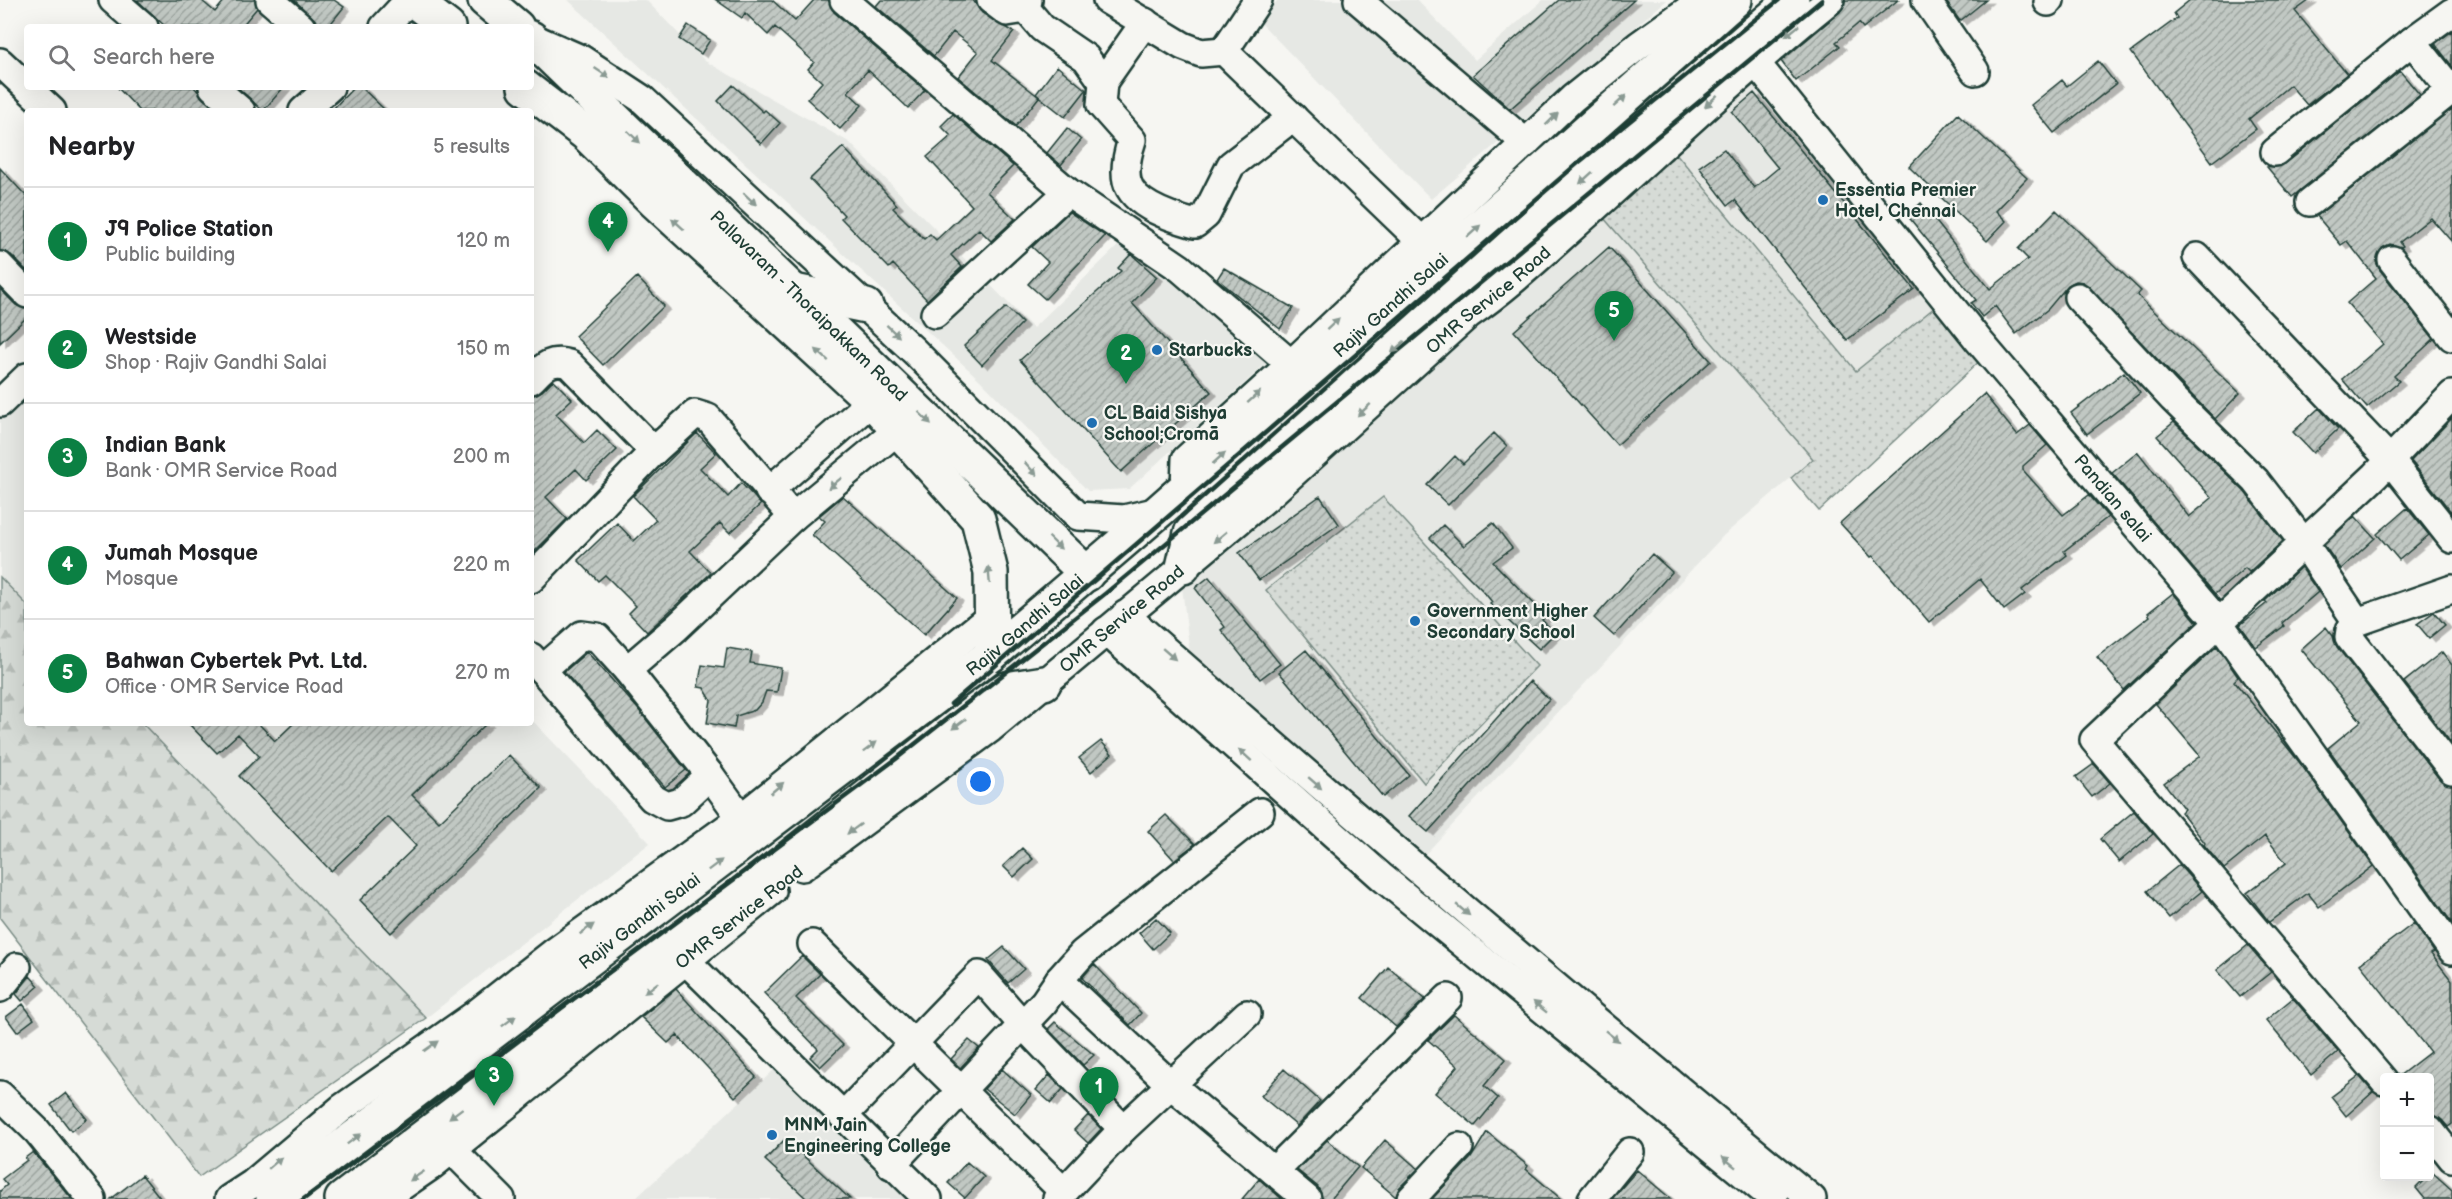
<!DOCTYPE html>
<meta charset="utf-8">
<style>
:root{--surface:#fff;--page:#f2f2f2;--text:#202124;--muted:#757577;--line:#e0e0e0;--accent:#0b8043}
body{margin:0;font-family:"Balsamiq Sans",sans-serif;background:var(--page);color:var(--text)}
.controls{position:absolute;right:18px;bottom:18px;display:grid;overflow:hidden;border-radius:6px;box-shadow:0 6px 24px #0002}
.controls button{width:54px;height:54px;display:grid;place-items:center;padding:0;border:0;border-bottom:2px solid var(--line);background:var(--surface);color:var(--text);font:30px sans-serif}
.you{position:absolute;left:981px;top:782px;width:21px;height:21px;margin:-15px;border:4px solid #fff;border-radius:50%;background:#1a73e8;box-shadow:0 0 0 9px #1a73e833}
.badge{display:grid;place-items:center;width:39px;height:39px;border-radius:50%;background:var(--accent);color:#fff;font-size:20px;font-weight:700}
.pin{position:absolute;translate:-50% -50px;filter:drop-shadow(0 2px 3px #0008)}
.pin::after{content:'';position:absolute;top:32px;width:21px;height:18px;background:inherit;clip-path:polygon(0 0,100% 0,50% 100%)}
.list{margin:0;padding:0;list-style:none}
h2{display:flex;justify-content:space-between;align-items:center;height:78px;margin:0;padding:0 24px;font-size:26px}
h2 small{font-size:20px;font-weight:400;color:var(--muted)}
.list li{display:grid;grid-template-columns:39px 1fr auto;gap:18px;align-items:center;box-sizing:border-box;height:108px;padding:0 24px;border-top:2px solid var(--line)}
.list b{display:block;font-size:22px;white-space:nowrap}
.list p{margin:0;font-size:20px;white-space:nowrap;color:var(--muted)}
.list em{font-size:20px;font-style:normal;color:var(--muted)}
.icon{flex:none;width:33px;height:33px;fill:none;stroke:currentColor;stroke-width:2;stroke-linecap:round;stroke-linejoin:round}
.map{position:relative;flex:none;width:2452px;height:1199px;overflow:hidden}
.search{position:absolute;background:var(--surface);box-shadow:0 6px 24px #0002;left:24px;top:24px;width:510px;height:66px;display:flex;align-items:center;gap:15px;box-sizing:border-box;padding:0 21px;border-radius:6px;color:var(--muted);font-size:22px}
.panel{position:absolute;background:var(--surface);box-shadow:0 6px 24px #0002;left:24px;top:108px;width:510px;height:618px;border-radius:6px}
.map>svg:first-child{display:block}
.built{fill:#e6e8e4}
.grass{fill:url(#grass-dots);stroke:#7a8c85;stroke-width:1.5}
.forest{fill:url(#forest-firs);stroke:#7a8c85;stroke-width:1.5}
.building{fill:url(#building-hatch);stroke:#1f3d34;stroke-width:1.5;filter:url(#shadow)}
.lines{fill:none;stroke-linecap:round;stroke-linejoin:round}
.minor-casing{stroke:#1f3d34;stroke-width:32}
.major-casing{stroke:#1f3d34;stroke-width:38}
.minor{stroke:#f6f6f2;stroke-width:27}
.major{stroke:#f6f6f2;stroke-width:33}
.rail{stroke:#1f3d34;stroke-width:4.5}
.oneway{fill:#8a9a93}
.poi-dot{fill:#1f6fb2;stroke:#f6f6f2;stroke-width:2}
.labels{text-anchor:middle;stroke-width:4.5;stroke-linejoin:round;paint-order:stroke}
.poi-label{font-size:18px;font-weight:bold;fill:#1f3d34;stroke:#f6f6f2;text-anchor:start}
.street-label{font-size:18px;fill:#1f3d34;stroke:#f6f6f2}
</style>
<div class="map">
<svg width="2452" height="1199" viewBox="0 0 2452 1199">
<defs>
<pattern id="grass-dots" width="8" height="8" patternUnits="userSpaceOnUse" patternTransform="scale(1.5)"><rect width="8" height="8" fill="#d6dbd6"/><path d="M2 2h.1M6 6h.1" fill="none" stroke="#b7bdb8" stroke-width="1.8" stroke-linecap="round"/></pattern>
<pattern id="forest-firs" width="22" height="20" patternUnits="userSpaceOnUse" patternTransform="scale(1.5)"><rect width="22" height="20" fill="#d6dbd6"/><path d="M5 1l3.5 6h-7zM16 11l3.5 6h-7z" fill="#b7bdb8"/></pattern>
<pattern id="building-hatch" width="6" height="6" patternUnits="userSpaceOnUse" patternTransform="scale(1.5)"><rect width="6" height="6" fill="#c1c8c3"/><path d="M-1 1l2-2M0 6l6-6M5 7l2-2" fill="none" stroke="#9ca49f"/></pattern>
<filter id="shadow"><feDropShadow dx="6" dy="3.5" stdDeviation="0" flood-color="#0004"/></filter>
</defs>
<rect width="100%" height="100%" fill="#f6f6f2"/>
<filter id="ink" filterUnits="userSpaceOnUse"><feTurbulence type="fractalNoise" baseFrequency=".0167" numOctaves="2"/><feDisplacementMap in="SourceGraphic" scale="12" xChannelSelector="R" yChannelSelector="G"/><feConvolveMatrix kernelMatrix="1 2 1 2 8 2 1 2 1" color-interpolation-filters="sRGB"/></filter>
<g filter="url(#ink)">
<!-- built -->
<path class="built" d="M568,0H646L705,61L849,142L1033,328L1124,240L1274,356L1129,489L1088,491L980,380Z
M1278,0H1417L1475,60L1543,0H1667L1431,199L1259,21Z
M1759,80L1940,303L1856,371L1675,152Z
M1603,217L1813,459L1724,535L1415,865L1190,655L1182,587Z
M27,388V605L0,577V413Z
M531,719L650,843L426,1018L142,723H531Z
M774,1070L905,1199H635Z"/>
<!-- grass -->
<path class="grass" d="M1675,152L1856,371L1940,303L1984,357L1819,511L1791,478L1813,459L1603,217Z
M1383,497L1537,666L1424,783L1266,590Z"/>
<!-- forest -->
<path class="forest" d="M0,577L27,605V723H142L426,1018L199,1177L0,918Z"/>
<!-- building -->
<path class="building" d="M137,0H201L215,12L225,0H255L257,8L241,27H166Z
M294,0H334L344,7L328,27H323Z
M716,0H772L795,21L814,0H829L834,12L925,90L908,108L868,70L848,92L862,105L840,129L807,99L822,82L808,69L814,62L775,27L768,35L745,13L742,18Z
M881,0H973L982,13L1014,32L992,60L1039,97L1016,126L958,77L978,52L953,32L934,56L876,6Z
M1559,0H1634L1510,109L1473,75Z
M1845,0H1898L1863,28L1859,23L1836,42L1840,46L1796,81L1781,61L1840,12Z
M1945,0H1986L1960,21Z
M2190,0H2310L2295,11L2347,74L2307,105L2290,85L2249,119L2256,129L2212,162L2131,52L2177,18L2174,13Z
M688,25L710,40L701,54L679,39Z
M2452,31V66L2435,44Z
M2098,61L2116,84L2054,133L2031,105L2062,80L2067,86Z
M1057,66L1086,90L1065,117L1036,94Z
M2400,71L2420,95L2292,197L2267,167L2285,164Z
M733,85L763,112L765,110L780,123L761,144L718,101Z
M117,87H194L216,111H140Z
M237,87H284L263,111Z
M354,87H361L386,111H331Z
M1754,93L1914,289L1847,340L1735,200L1728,205L1699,167L1724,149L1754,188L1778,168L1732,112Z
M2452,109V242L2431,218L2400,242L2403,246L2401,247L2390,244L2382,248L2376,262L2380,270L2434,339L2394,376L2399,381L2367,408L2342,379L2383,344L2347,303L2376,278L2347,241L2341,245L2317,216Z
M953,114L1013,166L987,192L1015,219L991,241L979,229L951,255L962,267L927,300L893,264L889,268L841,218L844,215L810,179L843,147L897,205L893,208L924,239L930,234L936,240L972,206L927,157L951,136L941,126Z
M1958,114L2027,178L1996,211L2006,221L1987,241L1909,167Z
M1067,128L1081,140L1061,165L1047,153Z
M0,168L27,197V271L11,255L0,251Z
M1921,203L1990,289L2028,259L2018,249L2056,210L2141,291L2137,295L2240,393L2215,419L2083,282L2076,281L2068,285L2048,309L2016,334L1995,306L1982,317L1971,303L1976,300L1907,215Z
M1069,212L1105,236L1045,299L1028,284L1048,262L1032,247Z
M1609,247L1711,361L1617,445L1514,331Z
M1131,254L1157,277L1132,303L1211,392L1121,472L1020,360L1121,271L1118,268Z
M1224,268L1293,308L1280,329L1217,279Z
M637,277L664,306L603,365L575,336Z
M0,289L16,305L27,309V317L0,343Z
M1006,307L1022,323L982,365L964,346Z
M2124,372L2140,393L2087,434L2071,413Z
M553,380L572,399L556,414L584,443L597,430L617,450L586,480L576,469L546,497L567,519L531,555V395L542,391Z
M1984,394L2017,435L2030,425L2047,445L2023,466V470L2063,515L2089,495L2108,517L2064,551L2067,555L2022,590L2025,594L2004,610L1980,579L1929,622L1873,556L1871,557L1840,523Z
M2319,408L2338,429L2313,453L2293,432Z
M2452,418V513L2411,461Z
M2174,422L2244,491L2283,541L2249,572L2245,568L2215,594L2112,473L2138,452L2189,517L2212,498L2157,436Z
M697,433L716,453L700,468L728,497L741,483L761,504L730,533L720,523L690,551L711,573L647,632L629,613L636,606L605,575L598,581L578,560L617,523L634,541L656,520L633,496Z
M1494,433L1507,446L1448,505L1427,485L1455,456L1463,464Z
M843,496L957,598L924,635L812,535L825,521L819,516Z
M1320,496L1339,524L1259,580L1239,553Z
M2407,508L2429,535L2399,560L2377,534Z
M2355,516L2375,538L2341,569L2324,545Z
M1493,523L1512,548L1493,562L1546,616L1542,620L1555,633L1539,649L1490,604L1492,602L1483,591L1430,538L1443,525L1464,546Z
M1652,554L1672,572L1614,636L1594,618Z
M2301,567L2318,592L2282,623L2284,626L2256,647L2240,625L2267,603L2265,601Z
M1209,577L1280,664L1260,679L1221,630L1225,627L1195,588Z
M2173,593L2197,622L2124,690L2097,657L2150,616L2148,613Z
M2434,612L2445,625L2429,638L2417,624Z
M2326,627L2333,636L2337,647L2440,780L2452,785V923L2328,748L2361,721L2301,649Z
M2217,646L2238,677L2234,681L2300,763L2373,866L2319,907L2308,893L2269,922L2247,893L2286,863L2265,836L2224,869L2204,845L2205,843L2181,812L2184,809L2164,783L2200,756L2156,704Z
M727,648L752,652L750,663L781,668L777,692L766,691L762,702L755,710L736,716L734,728L707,723L711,700L704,688L698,687L702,665L724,668Z
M1306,650L1409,775L1383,797L1279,672Z
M587,652L638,709L686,770L665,787L564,672Z
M2442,652L2452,665L2451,743L2404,682Z
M1530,681L1549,699L1428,832L1409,816Z
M188,723H258L275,741L294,723H487L412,795L439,822L509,755L541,788L391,933L360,900L416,846L388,817L331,871L239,776L259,756L238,734L217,753Z
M1101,741L1112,754L1091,772L1079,758Z
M2094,764L2110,783L2092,797L2076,777Z
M2134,811L2153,834L2119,862L2100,839Z
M1166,815L1195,844L1174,860L1148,831Z
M1022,848L1033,859L1014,877L1003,866Z
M2179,865L2202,891L2169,918L2147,891Z
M1156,918L1170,933L1153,949L1139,933Z
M2414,923L2434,952L2431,954L2452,981V1124L2448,1127L2442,1120L2430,1113V1077L2399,1076L2430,1052L2360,964Z
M2248,945L2271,972L2240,997L2217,970Z
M1004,947L1024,969L1008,983L988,960Z
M802,956L820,974L796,998L843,1045L820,1067L810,1057L818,1049L764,993Z
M1094,964L1141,1013L1130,1025L1082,978Z
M1388,967L1425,999L1396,1027L1362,998Z
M30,976L39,986L22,1001L16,994Z
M676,989L756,1077L735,1097L677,1035L668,1043L641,1017Z
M2293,998L2338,1052L2311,1075L2266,1020Z
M23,1004L34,1019L17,1032L6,1017Z
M1454,1015L1506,1059L1484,1086L1498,1098L1475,1126L1435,1093L1458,1066L1428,1040Z
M1055,1022L1094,1055L1083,1065L1048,1029Z
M969,1040L979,1048L960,1068L951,1059Z
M1002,1069L1031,1095L1015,1114L984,1089Z
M1284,1069L1320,1101L1297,1126L1261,1096Z
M1049,1075L1063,1089L1051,1103L1036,1090Z
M2359,1076L2373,1092L2346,1116L2331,1097Z
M66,1093L87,1119L71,1131L51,1105Z
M1088,1115L1101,1129L1088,1143L1074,1130Z
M1487,1132L1528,1166L1526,1169L1561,1199H1432L1471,1158Z
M785,1139L850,1199H807L765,1160Z
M1327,1140L1358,1167L1331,1199H1322L1318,1187L1297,1170Z
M1385,1140L1418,1169L1399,1188L1396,1197L1361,1168Z
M33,1152L72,1199H0V1191L7,1185L2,1179L27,1160L25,1158Z
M967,1162L984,1177L965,1198L948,1183Z
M1637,1170L1671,1199H1612Z
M2432,1172L2452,1190V1199H2425L2416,1188Z
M142,1175L161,1199H111Z
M1259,1179L1282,1199H1242Z"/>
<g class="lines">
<!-- minor casing -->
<g class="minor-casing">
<g id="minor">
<path d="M113,0L144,27"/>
<path d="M270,0L301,27"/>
<path d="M844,0L1068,192L1180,268L1291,364"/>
<path d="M991,0L1007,12L1026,9"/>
<path d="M1028,0L1026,9L1042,28L1086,58L1103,82L1101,105L1132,140C1128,152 1124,168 1127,181C1133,206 1174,218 1195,224L1206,215L1231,165L1293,117"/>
<path d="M1107,0L1183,46L1201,53L1224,51"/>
<path d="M1258,0L1224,51L1422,242"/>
<path d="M1358,0L1526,143"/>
<path d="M1926,0L1975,71"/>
<path d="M2048,2L2050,0"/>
<path d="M384,27L409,0"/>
<path d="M540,41L581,59L642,99L914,351L1078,516L1124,519L1159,511"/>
<path id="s1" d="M1744,48L1979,341L2220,624L2452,950"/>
<path d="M0,62L52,111"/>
<path d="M1103,82L1145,22"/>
<path d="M213,87L241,111"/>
<path d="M303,111L330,87"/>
<path d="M2275,152L2412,41"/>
<path d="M2310,202L2451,90L2412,41L2452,12"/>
<path d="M2197,257L2390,460L2452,539"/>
<path d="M2392,260L2452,337"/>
<path d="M0,266L27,294"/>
<path d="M2078,297L2173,399L2256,481L2304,543L2357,622"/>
<path d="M935,314L1068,192"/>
<path d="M531,380C544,367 550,358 569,364L654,451L695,414L708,418L793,517"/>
<path d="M0,403L27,377"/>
<path d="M1185,489L1186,459L1291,364L1573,98L1639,45L1702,0"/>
<path d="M769,491L872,401"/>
<path d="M531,579L654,451"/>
<path d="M2452,589L2357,622L2350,630L2349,637L2452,770"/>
<path d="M1125,615C1351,814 1579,1009 1812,1199"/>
<path d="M1106,631L1383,878L1774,1199"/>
<path d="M531,657L652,798L667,806L681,802L710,775L741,818"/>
<path d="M542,670L582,635L597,637L627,670"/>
<path d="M710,775L627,670L676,628L793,517L898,430"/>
<path id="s2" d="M802,867L991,728L1265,499L1469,314C1513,284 1551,246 1591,211C1670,140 1747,67 1830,0"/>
<path d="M675,944L685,960L928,1199"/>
<path d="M812,944L1064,1192"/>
<path d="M1059,980L1170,1084L1307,1199"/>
<path d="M0,988L17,967"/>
<path d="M2384,1081L2094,740L2375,476L2452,395"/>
<path d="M0,1095L37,1131L92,1199"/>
<path d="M843,1116L979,975L1023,1025L1123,1129"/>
<path d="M2430,1130L2452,1158"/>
<path d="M451,1149L501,1199"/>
<path d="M891,1165L1044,1002L1059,980L1083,953L1260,812"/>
<path d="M1274,1171L1448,998"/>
<path d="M229,1199L252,1184L342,1108L473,1016L553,953L741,818L990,617"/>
<path d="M383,1199L431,1166L772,891"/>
<path d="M1057,1199L1123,1129L1247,1014"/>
<path d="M1411,1199L1459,1147"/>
<path d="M1592,1199L1630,1152"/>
</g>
</g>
<!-- major casing -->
<g class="major-casing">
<g id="major">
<path d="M413,0L448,27"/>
<path d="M485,0L517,27"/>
<path id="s3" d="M531,38L1087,574"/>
<path d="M525,87L586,134L654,201L872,401L978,519L991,572L992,654"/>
<path d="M794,291L866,306"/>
<path d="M1183,567L1191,533L1597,169L1792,0"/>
<path id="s4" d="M273,1199L992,654L1159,511L1735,0"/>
<path d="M342,1199L784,862L977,710L1006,689L1044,683"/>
</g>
</g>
<!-- minor -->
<use href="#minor" class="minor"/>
<!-- major -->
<use href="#major" class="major"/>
<!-- rail -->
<path class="rail" d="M951,704L1578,163L1779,0
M304,1199L896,759L1106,593L1822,0"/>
</g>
<!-- one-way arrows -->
<defs><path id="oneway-solid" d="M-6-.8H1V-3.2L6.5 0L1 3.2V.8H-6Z" transform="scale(1.5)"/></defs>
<g class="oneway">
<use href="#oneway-solid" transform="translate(1792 31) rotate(141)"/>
<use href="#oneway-solid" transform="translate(602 73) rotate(34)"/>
<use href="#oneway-solid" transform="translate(1620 101) rotate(-42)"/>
<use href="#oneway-solid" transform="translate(1711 101) rotate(137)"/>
<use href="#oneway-solid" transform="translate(1552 119) rotate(-44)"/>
<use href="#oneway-solid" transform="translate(634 137) rotate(44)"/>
<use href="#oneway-solid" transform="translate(1586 178) rotate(138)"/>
<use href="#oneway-solid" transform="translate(750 199) rotate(43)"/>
<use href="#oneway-solid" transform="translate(678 224) rotate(-138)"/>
<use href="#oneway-solid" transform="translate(1474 231) rotate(-42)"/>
<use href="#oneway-solid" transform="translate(1333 324) rotate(-43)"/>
<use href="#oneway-solid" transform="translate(893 331) rotate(43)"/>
<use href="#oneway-solid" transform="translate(1398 347) rotate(138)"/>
<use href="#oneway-solid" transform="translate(822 355) rotate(-138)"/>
<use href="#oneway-solid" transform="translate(1254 397) rotate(-42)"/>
<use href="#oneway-solid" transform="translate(1364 410) rotate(138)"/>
<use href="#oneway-solid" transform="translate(925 418) rotate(44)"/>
<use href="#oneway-solid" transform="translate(1219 458) rotate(-42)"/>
<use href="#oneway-solid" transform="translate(1031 469) rotate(47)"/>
<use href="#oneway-solid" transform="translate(835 483) rotate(141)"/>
<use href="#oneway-solid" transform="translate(1220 537) rotate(140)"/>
<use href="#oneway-solid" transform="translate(1055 543) rotate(44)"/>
<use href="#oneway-solid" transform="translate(989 575) rotate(-95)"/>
<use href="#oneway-solid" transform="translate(1169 654) rotate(41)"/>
<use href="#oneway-solid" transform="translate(959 724) rotate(143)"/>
<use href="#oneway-solid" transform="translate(870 747) rotate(-37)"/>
<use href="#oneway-solid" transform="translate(1245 755) rotate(-138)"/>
<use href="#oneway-solid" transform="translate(1315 783) rotate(41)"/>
<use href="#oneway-solid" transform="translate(777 788) rotate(-40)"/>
<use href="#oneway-solid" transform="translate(854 829) rotate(144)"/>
<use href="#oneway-solid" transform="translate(715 865) rotate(-37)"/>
<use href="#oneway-solid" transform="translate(1463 910) rotate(40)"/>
<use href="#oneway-solid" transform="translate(587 929) rotate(-35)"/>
<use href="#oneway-solid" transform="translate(651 988) rotate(142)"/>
<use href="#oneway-solid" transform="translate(1540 1007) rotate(-141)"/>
<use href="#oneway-solid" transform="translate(509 1021) rotate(-37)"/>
<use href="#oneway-solid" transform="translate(1612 1036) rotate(39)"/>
<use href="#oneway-solid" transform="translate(431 1046) rotate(-35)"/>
<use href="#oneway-solid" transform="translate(456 1113) rotate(143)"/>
<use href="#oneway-solid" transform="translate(354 1139) rotate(-37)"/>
<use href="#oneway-solid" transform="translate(1729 1162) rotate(-141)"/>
<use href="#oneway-solid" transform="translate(275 1163) rotate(-41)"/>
<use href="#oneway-solid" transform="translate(417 1176) rotate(146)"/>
</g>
</g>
<!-- markers -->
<g class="poi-dot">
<circle cx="1823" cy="200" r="6"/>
<circle cx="1157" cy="350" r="6"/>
<circle cx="1092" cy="423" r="6"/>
<circle cx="1415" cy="621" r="6"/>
<circle cx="772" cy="1135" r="6"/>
</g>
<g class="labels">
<!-- poi labels -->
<g class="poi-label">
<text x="1835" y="196">Essentia Premier<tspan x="1835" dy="21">Hotel, Chennai</tspan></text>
<text x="1169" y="356">Starbucks</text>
<text x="1104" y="419">CL Baid Sishya<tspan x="1104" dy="21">School;Cromā</tspan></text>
<text x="1427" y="617">Government Higher<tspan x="1427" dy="21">Secondary School</tspan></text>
<text x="784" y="1131">MNM Jain<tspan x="784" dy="21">Engineering College</tspan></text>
</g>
<!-- street labels -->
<g class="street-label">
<text dy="6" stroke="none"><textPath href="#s2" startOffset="891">OMR Service Road</textPath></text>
<text dy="6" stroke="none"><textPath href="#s4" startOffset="1432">Rajiv Gandhi Salai</textPath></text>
<text dy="6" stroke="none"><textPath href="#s3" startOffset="386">Pallavaram - Thoraipakkam Road</textPath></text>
<text dy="6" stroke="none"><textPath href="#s1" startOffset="582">Pandian salai</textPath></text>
<text dy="6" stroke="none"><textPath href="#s2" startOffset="405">OMR Service Road</textPath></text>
<text dy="6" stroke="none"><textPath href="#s4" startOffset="946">Rajiv Gandhi Salai</textPath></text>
<text transform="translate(739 917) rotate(-38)" y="6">OMR Service Road</text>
<text dy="6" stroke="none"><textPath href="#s4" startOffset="460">Rajiv Gandhi Salai</textPath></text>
</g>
</g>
</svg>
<div class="controls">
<button>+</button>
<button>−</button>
</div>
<div class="you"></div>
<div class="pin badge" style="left:1099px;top:1117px">1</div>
<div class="pin badge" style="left:1126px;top:384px">2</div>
<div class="pin badge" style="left:494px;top:1106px">3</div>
<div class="pin badge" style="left:608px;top:252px">4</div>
<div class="pin badge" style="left:1614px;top:341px">5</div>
<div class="search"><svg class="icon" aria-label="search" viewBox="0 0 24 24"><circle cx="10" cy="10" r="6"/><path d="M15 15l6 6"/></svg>Search here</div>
<section class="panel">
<h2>Nearby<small>5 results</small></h2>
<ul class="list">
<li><span class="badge">1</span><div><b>J9 Police Station</b><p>Public building</p></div><em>120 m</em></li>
<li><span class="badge">2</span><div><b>Westside</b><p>Shop · Rajiv Gandhi Salai</p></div><em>150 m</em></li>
<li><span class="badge">3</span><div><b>Indian Bank</b><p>Bank · OMR Service Road</p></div><em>200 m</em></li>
<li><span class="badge">4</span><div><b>Jumah Mosque</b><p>Mosque</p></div><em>220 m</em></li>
<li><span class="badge">5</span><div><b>Bahwan Cybertek Pvt. Ltd.</b><p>Office · OMR Service Road</p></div><em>270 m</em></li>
</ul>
</section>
</div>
